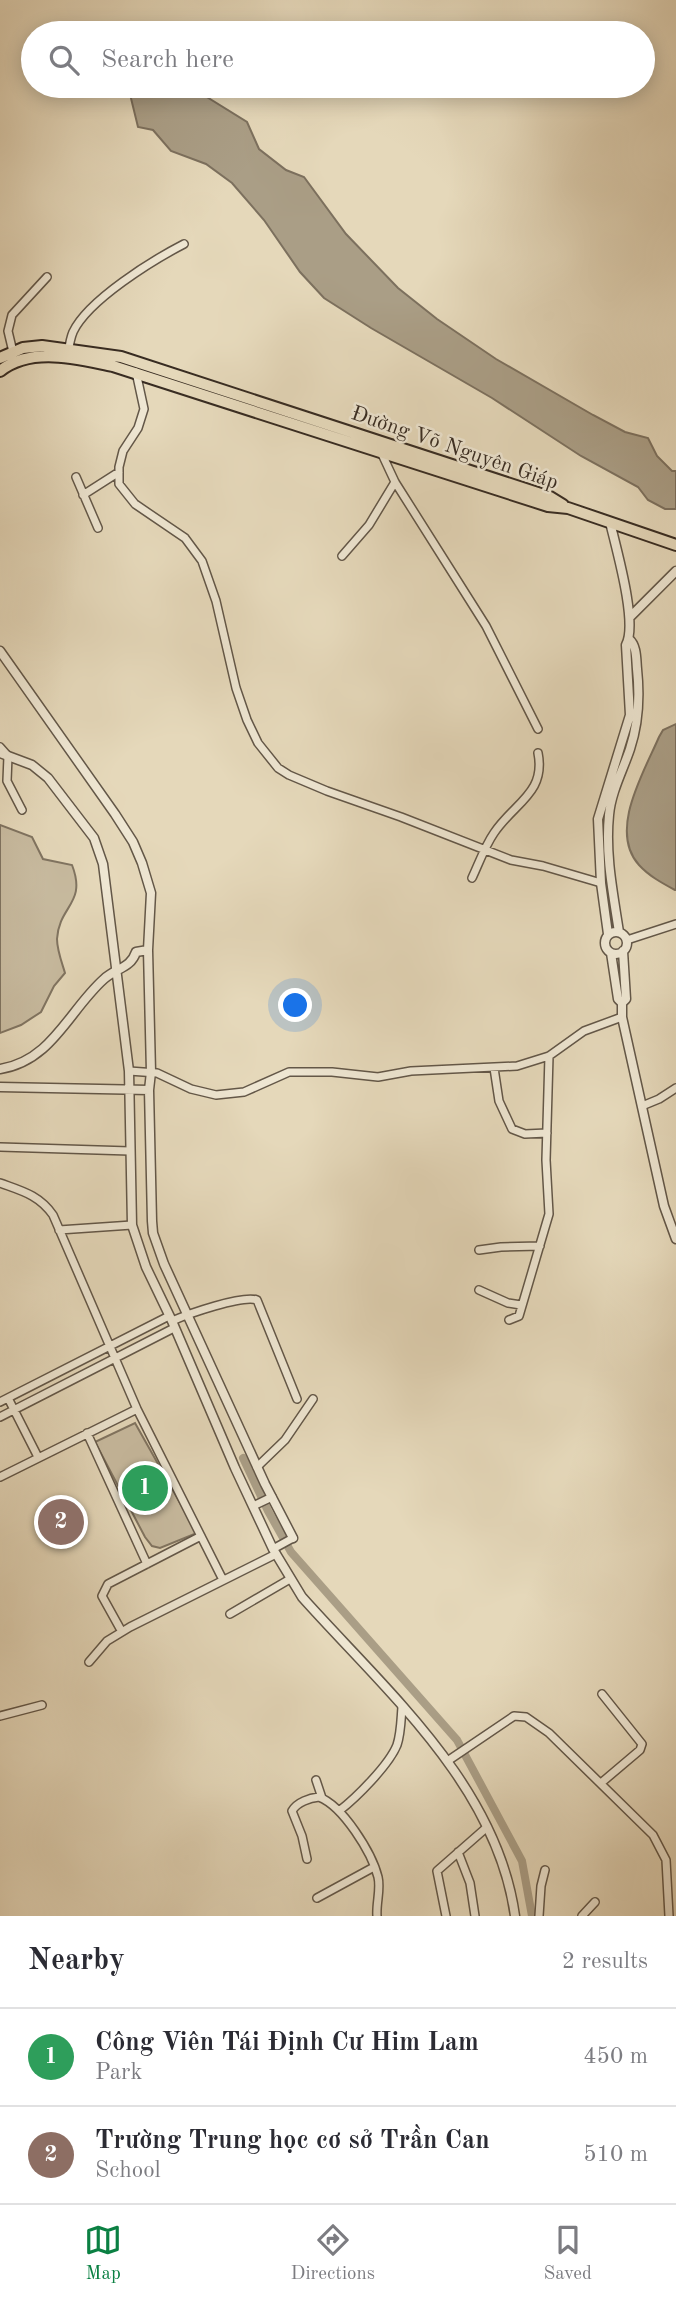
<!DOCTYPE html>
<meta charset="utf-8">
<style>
:root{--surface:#fff;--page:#f7f7f7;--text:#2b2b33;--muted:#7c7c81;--line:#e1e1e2;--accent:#0b8043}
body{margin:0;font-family:"Old Standard TT",serif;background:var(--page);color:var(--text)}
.you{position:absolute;left:296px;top:1006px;width:24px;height:24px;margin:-18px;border:5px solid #fff;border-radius:50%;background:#1a73e8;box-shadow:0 0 0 10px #1a73e833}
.badge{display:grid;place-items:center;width:46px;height:46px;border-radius:50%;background:var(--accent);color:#fff;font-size:23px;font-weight:700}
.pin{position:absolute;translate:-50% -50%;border:4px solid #fff;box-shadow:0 2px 7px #0006}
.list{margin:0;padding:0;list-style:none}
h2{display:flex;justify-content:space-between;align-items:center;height:91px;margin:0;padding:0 28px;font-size:30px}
h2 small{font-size:23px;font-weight:400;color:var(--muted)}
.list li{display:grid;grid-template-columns:46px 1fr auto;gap:21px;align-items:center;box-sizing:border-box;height:98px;padding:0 28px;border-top:2px solid var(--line)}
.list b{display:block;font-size:26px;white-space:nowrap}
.list p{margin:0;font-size:23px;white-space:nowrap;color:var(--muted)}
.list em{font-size:23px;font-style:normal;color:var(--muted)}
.icon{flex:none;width:38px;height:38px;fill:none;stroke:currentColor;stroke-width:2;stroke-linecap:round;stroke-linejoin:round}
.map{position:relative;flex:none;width:676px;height:1916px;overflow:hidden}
.search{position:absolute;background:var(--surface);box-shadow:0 4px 18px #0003;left:21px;right:21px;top:21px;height:77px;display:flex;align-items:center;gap:18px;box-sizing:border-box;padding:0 24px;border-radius:38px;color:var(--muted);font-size:26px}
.sheet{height:287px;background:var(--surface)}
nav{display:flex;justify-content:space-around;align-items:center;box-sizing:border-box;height:98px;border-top:2px solid var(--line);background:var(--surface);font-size:19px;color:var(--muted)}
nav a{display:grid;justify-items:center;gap:4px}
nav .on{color:var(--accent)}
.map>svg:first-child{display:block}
.green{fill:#c8bba0;stroke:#807461;stroke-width:2}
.water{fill:#aa9e86;stroke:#7c705e;stroke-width:2}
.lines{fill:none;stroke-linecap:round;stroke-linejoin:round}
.canal{stroke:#aa9e86;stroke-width:8}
.minor-casing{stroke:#635748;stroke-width:10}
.tertiary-casing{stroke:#635748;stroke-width:11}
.trunk-casing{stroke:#382c22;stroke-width:14}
.minor{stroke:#eee6d2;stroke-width:7}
.tertiary{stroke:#eee6d2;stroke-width:8}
.trunk{stroke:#e5d8ba;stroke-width:10}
.labels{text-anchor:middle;stroke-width:5;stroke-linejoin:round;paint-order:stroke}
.street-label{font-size:21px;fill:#382c22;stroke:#eee6d2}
</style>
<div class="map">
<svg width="676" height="1916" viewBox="0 0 676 1916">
<rect width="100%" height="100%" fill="#e5d8ba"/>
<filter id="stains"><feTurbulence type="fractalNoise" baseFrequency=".00286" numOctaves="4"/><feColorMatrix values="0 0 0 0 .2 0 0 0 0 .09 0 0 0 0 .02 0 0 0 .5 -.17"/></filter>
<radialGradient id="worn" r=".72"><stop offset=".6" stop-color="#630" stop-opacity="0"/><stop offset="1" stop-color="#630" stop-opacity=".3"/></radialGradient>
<!-- green -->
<path class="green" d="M0,825L32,837L43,859L72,865C87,904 59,905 57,939C57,950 62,963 65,973L54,986L41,1012L21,1025L0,1033Z
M135,1423L197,1533L160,1548L152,1546L145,1537L95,1442Z"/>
<!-- water -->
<path class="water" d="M128,86H189L247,122L259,149L286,170L304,177L346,234L398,288L437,319L496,359L593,415L625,432L648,438L657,456L672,471H676V509H665L648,500L638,487L581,456L492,398L371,328L324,298L300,272L264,220L232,183L206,164L171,151L153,130L138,127Z
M676,724V890H675C662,883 649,876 639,865C608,831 644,772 659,737L663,730Z"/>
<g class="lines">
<!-- canal -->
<path class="canal" d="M243,1458L268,1511L291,1552L457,1740L522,1861L532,1916"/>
<!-- minor casing -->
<g class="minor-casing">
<path id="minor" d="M13,352L8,331L12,315L47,277
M68,354C69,347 70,339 73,332C88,300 153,260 184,244
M136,372L144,409L138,428L123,451L119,467V484L135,504L185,538L202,561L216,601L236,688L247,720L258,743L278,768L289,775L327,791L401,817L511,860L543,866L601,883
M381,452L395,482L486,626L538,729
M76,477L98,528
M83,495L119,472
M342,556L369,525L395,482
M0,747L8,756L7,781L22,810
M472,878C479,863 485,846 494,833C514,803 546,793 538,753
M627,940L676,924
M494,1068L499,1101L512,1129L525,1134L547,1133
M129,1071L157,1073L191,1089L216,1095L244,1092L289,1072H332L378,1077L411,1071L517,1066L549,1056L584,1031L622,1017
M642,1106L659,1099L676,1088
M0,1147L130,1151
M0,1183C22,1191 39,1195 53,1215L137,1409L223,1580
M59,1230L132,1225
M479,1250L501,1247L540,1246
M479,1290L508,1303L521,1305
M509,1320L519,1316L549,1214L546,1160L549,1056
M172,1321C188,1314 242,1295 257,1300L297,1399
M8,1398L38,1457
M0,1402L169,1316
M0,1417L174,1328
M87,1433L147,1564
M257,1467L285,1440L313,1399
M0,1477L137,1409
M253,1506L272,1497
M273,1549L293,1538
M230,1614L290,1579
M122,1632L102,1596L108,1584L201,1536
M89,1662L107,1641L130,1627L276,1554
M0,1716L42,1705
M449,1760L514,1716L526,1717L549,1733L653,1835L666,1860L669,1916
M316,1780L322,1798
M601,1783L640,1750L642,1744L602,1694
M339,1811C356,1798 389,1765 397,1745C401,1733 401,1719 402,1707
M458,1852L470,1883L475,1916
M307,1859L302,1836L292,1811C297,1802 310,1798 319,1797C343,1806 372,1853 378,1877C381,1889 376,1903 377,1916
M317,1898L374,1867
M446,1916L437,1871L486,1828
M539,1916L541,1886L545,1870
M582,1916L595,1902"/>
</g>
<!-- tertiary casing -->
<g class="tertiary-casing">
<path id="tertiary" d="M630,617L676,571
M0,651L115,814L133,842L142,863L151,893L148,950L151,1072L149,1090L152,1221L153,1233L164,1264L265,1484L293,1538
M0,753L32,765L48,778L94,838L103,864L129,1071L132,1225L146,1267L172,1321L235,1468L273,1549L302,1597C385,1690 497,1785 515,1916
M605 943a11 11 0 1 1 22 0a11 11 0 1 1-22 0Z
M619,932C613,893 605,854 609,815C611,792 623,770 630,749C639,722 640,697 637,669C636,659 637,646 629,639
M608,934L601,883L598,819L630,715L626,645C638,623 616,548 610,522
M611,953L618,999L622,1003V1017L664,1206L676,1239
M622,1003L626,999L623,951
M0,1069C52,1061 69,1010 104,979C116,968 131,968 136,952L148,950
M0,1087L149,1090"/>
</g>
<!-- trunk casing -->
<g class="trunk-casing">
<path id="trunk" d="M0,358L23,348L42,346L121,357L550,497L563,505
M0,371C32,346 77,359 113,366L548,506L568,508L676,545"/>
</g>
<!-- minor -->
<use href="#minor" class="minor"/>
<!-- tertiary -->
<use href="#tertiary" class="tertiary"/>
<!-- trunk -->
<use href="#trunk" class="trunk"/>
</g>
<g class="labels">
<!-- street labels -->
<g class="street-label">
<text transform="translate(455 447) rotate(19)" y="7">Đường Võ Nguyên Giáp</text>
</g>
</g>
<rect width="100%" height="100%" filter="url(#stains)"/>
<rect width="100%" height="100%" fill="url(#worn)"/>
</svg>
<div class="you"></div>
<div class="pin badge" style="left:145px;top:1488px;background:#2e9e5b">1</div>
<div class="pin badge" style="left:61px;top:1522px;background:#8d6e63">2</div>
<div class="search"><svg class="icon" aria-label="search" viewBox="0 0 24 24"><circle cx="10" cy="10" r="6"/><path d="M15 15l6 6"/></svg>Search here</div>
</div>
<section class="sheet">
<h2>Nearby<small>2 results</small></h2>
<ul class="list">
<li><span class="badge" style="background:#2e9e5b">1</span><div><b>Công Viên Tái Định Cư Him Lam</b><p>Park</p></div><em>450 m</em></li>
<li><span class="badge" style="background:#8d6e63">2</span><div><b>Trường Trung học cơ sở Trần Can</b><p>School</p></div><em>510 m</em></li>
</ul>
</section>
<nav>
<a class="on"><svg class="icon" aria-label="map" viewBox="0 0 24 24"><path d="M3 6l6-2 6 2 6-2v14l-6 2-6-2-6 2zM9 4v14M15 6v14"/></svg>Map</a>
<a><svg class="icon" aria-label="directions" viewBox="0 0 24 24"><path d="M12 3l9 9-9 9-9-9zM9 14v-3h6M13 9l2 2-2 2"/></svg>Directions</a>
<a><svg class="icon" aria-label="saved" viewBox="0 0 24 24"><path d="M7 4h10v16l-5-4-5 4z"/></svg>Saved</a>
</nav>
